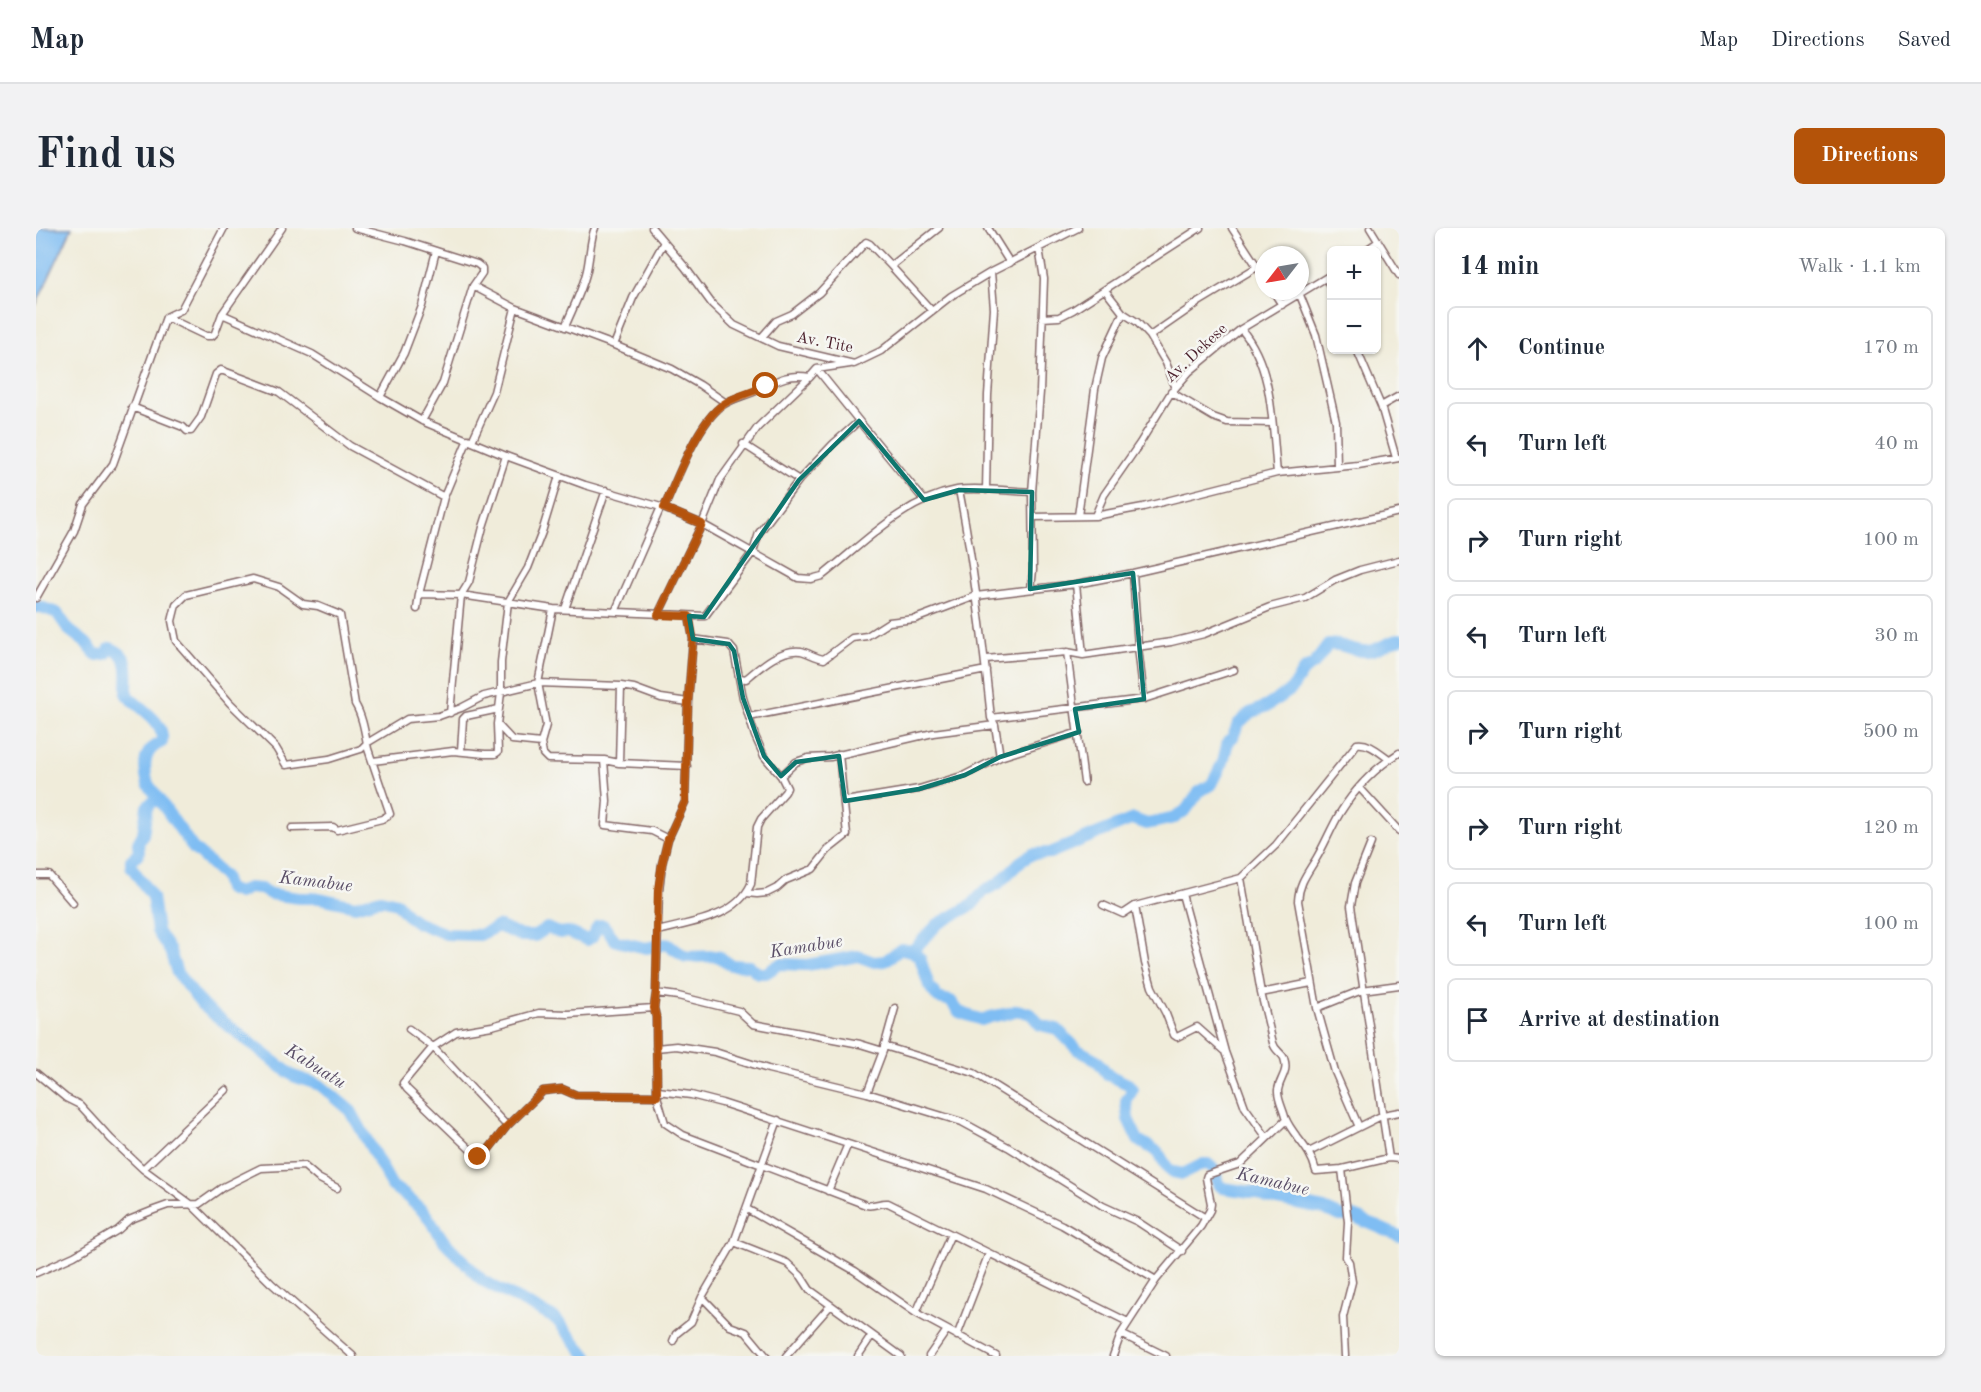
<!DOCTYPE html>
<meta charset="utf-8">
<style>
:root{--surface:#fff;--page:#f2f2f3;--text:#1f2937;--muted:#747a83;--line:#e0e1e3;--accent:#b45309}
body{margin:0;font-family:"Old Standard TT",serif;background:var(--page);color:var(--text)}
.controls{position:absolute;right:18px;top:18px;display:grid;overflow:hidden;border-radius:9px;box-shadow:0 2px 4px #0004}
.controls button{width:54px;height:54px;display:grid;place-items:center;padding:0;border:0;border-bottom:2px solid var(--line);background:var(--surface);color:var(--text);font:30px sans-serif}
.compass{position:absolute;left:1219px;top:18px;width:54px;height:54px;border-radius:50%;background:var(--surface);box-shadow:0 2px 4px #0004;rotate:239deg}
.stop{position:absolute;width:18px;height:18px;margin:-14px;border:4px solid #b45309;border-radius:50%;background:#fff}
.stop.end{background:#b45309;border-color:#fff;box-shadow:0 2px 6px #0008}
.list{margin:0;padding:0;list-style:none}
h2{display:flex;justify-content:space-between;align-items:center;height:78px;margin:0;padding:0 24px;font-size:26px}
h2 small{font-size:20px;font-weight:400;color:var(--muted)}
.list li{display:grid;grid-template-columns:39px 1fr auto;gap:18px;align-items:center;box-sizing:border-box;height:84px;margin:0 12px 12px;padding:0 12px;border:2px solid var(--line);border-radius:9px}
.list b{display:block;font-size:22px;white-space:nowrap}
.list em{font-size:20px;font-style:normal;color:var(--muted)}
.icon{flex:none;width:33px;height:33px;fill:none;stroke:currentColor;stroke-width:2;stroke-linecap:round;stroke-linejoin:round}
.map{position:relative;flex:none;width:1363px;height:1128px;overflow:hidden;border-radius:9px}
header{display:flex;align-items:center;gap:36px;box-sizing:border-box;height:84px;padding:0 30px;background:var(--surface);border-bottom:2px solid var(--line)}
header strong{font-size:28px}
nav{display:flex;gap:33px;margin-inline-start:auto;font-size:21px}
.intro{display:flex;align-items:center;justify-content:space-between;box-sizing:border-box;height:144px;padding:0 36px}
h1{margin:0;font-size:42px}
.button{padding:15px 27px;border-radius:9px;background:var(--accent);color:#fff;font-size:21px;font-weight:700}
main{display:flex;gap:36px;padding:0 36px}
aside{flex:1;background:var(--surface);border-radius:9px;box-shadow:0 2px 4px #0004}
.map>svg:first-child{display:block}
.water{fill:#7fbdf3;stroke:#646e8f;stroke-width:1.5}
.lines{fill:none;stroke-linecap:round;stroke-linejoin:round}
.river{stroke:#7fbdf3;stroke-width:12}
.minor-casing{stroke:#846768;stroke-width:9}
.minor{stroke:#fff;stroke-width:6}
.route{stroke:#b45309;stroke-width:8}
.marked{fill:none;stroke:#0f766e;stroke-width:4.5;stroke-linejoin:round}
.labels{text-anchor:middle;stroke-width:5;stroke-linejoin:round;paint-order:stroke}
.street-label{font-size:16px;fill:#4a1f2b;stroke:#f6f6f2}
.water-label{font-size:18px;font-style:italic;fill:#5a4e67;stroke:#f6f6f2}
</style>
<header>
<strong>Map</strong>
<nav><a>Map</a><a>Directions</a><a>Saved</a></nav>
</header>
<div class="intro"><h1>Find us</h1><a class="button">Directions</a></div>
<main>
<div class="map">
<svg width="1363" height="1128" viewBox="0 0 1363 1128">
<rect width="100%" height="100%" fill="#f6f6f2"/>
<filter id="ink" filterUnits="userSpaceOnUse"><feTurbulence type="fractalNoise" baseFrequency=".0167" numOctaves="2"/><feDisplacementMap in="SourceGraphic" scale="12" xChannelSelector="R" yChannelSelector="G"/><feConvolveMatrix kernelMatrix="1 2 1 2 8 2 1 2 1" color-interpolation-filters="sRGB"/></filter>
<filter id="wash" filterUnits="userSpaceOnUse"><feTurbulence type="fractalNoise" baseFrequency=".008" numOctaves="4" result="noise"/><feDisplacementMap in="SourceGraphic" scale="24" xChannelSelector="R" yChannelSelector="G"/><feGaussianBlur stdDeviation="1.35" result="paint"/><feColorMatrix in="noise" values="0 0 0 0 0 0 0 0 0 0 0 0 0 0 0 0 0 1.4 0 .05"/><feComposite in="paint" operator="in"/></filter>
<g filter="url(#wash)">
<rect width="100%" height="100%" fill="#f0ecda"/>
<!-- water -->
<path class="water" d="M0,0H36L0,77Z"/>
<g class="lines">
<!-- river -->
<path class="river" d="M0,379H5L21,385L33,402L50,415L60,427L70,426L74,420C98,428 90,448 91,467C103,481 129,492 126,514C107,522 107,537 112,556L157,620L188,648L192,661L203,665L212,660L225,661L234,666L263,670H284L319,678L345,671L361,675L371,687L382,695L410,706L444,707L462,698L485,708H499L511,700L524,705L532,704L551,712L556,709L562,698L567,697L580,713L610,720L631,716L650,729L682,728L695,737L714,738L722,745H730L744,736L771,737L822,728L838,734L849,733L865,721L876,723L884,730L893,758L902,770L915,773L923,784L946,792C958,786 969,788 981,782L995,786L1004,797L1021,801L1042,822L1061,832L1072,847L1092,856L1097,861L1090,873L1092,891L1102,912L1122,924L1131,939L1137,944L1147,946L1167,936H1172L1179,942L1182,956L1187,960L1222,965L1231,970L1288,981L1304,988H1316L1363,1008
M121,569L111,579L107,606L102,615L103,625L95,632V638L116,669L121,703L134,723L141,745L166,777L257,848L284,857L315,883L356,958L370,968L389,985L408,1013L447,1053L520,1091L551,1128
M876,723L902,696L936,677L949,662L962,656L984,634L996,626L1014,625L1097,591L1111,596L1139,590L1150,582L1163,564L1176,556L1187,534L1192,513L1197,509L1202,496L1214,485L1231,478L1255,462L1268,442L1278,436L1292,417C1305,414 1317,424 1331,423C1341,423 1352,414 1363,411"/>
</g>
</g>
<g filter="url(#ink)">
<g class="lines">
<!-- minor casing -->
<g class="minor-casing">
<path id="minor" d="M319,0L369,13L441,36L446,40V45L437,58L407,155L386,193
M616,0L649,39L676,76L698,97L742,118L818,136L845,123L915,68L955,44L1042,0
M952,0L974,35
M1196,0L1228,49
M1334,0L1363,47
M1330,22L1342,14
M1290,50L1296,61
M437,58L479,80L578,117L636,141L664,157L690,175
M1069,62L1087,85L1101,94L1114,108L1130,135L1139,158
M1237,63L1246,77
M1264,67L1280,107L1300,194L1301,238
M896,83L855,38L903,0
M186,86L276,126L344,169L386,193L470,228L549,257L625,279L666,296L762,350L775,351L786,348C828,315 867,272 921,262C942,259 974,263 996,264
M130,89L170,108H176L179,105L186,86L246,0
M1006,90L1023,89L1037,82L1164,0
M529,99C536,82 545,65 550,46C554,33 554,10 559,0
M1205,101C1238,139 1236,197 1241,245
M1114,108L1163,74L1221,39
M725,110L740,93L756,86L783,65L830,14L834,16L855,38
M578,117L597,70L628,14
M1321,122L1345,178L1360,230
M1135,164L1177,189L1191,194L1236,195
M344,169L368,125L386,78L400,23
M1345,178L1363,168
M96,179L147,199L151,203H155L165,189L180,146L185,142L243,164L314,218L408,269
M823,193L888,272
M436,213L458,164L479,80
M707,216L763,252
M923,262C938,337 947,414 955,490L959,497L964,529
M950,262L952,167L958,81L955,44
M628,280C641,252 663,188 692,174C701,169 712,167 722,162C742,152 752,145 774,149L781,141L814,136
M1042,288L1059,161L1066,130L1087,85
M1059,288L1068,267L1104,215L1134,166L1153,144L1205,101L1296,46
M997,289L1059,288L1107,279L1241,245L1322,237L1363,230
M1097,345L1102,419L1108,471
M1040,356L1047,427
M995,361L997,342L996,264L1004,164L1008,51L1003,20
M383,366L408,269L432,211
M0,370L38,303L47,276L77,236L130,89L145,82L188,0
M381,381L383,366L425,367L517,381L669,388L717,324L723,305L763,252L797,216L823,193L781,141
M529,381L570,262
M579,384L625,279
M622,387L666,296L684,252L722,199L774,149
M653,388L657,411L652,474L649,574L632,611L626,636L623,662L620,765L618,780L620,789L621,868L629,895L647,907L830,977C838,979 844,974 852,975L1092,1094
M657,411L692,416L698,423L707,470L719,508L728,528L745,548
M1031,424L1048,554
M950,431L1031,424L1047,427L1135,414L1168,406L1234,379L1269,370L1299,352L1324,342L1363,332
M704,450L710,451C724,439 745,420 765,423C773,425 780,430 788,431L816,410L831,408L853,394L879,391L940,368L1040,356L1097,345L1363,284
M414,485L425,367L433,354L447,299L470,228
M713,489L950,442
M955,490L1108,471L1198,442
M462,497L476,512L505,515L507,526L512,531L568,532L583,535L651,538
M505,515L510,497L502,455L517,381
M425,523L427,491L430,488L463,481
M568,532L571,573L569,597L616,603L632,611
M337,533L417,523L449,526H459L462,524L461,496L465,465V434L472,374L492,340L506,304L523,248
M583,535L585,458
M1323,559L1363,603
M809,573L883,561L929,547L964,529L1043,504
M256,600L297,599L301,602L346,591L354,586L332,521C329,506 327,489 319,476L304,387L282,378L267,376L243,359L217,351L150,367L140,377L136,393L140,413L194,475L240,520L250,537L293,531L325,521L331,515L371,491L403,488L425,480L448,468L502,455L585,458L598,460L625,470L652,474
M1335,615L1319,655L1315,678L1353,930
M0,647H13L37,675
M1205,650L1225,765L1237,815C1239,823 1245,824 1248,830C1253,845 1244,849 1242,862C1241,870 1247,881 1249,889C1256,908 1274,918 1280,943L1306,941L1312,994L1310,1029L1313,1034L1316,1054L1307,1089L1309,1128
M710,665L721,666L731,665L741,660L750,652L777,641L792,622L811,607L803,526
M1146,666L1189,824L1209,879L1231,910
M1067,677L1087,686L1099,678L1205,650L1240,617L1321,516C1333,514 1344,525 1353,531
M1099,678L1109,735L1116,759L1130,786L1138,807L1141,809L1161,799L1188,823
M622,703C654,694 699,691 715,656L721,599L725,591L749,564L751,560L745,548L760,534L772,530L794,529L897,505L959,497
M620,765L642,768L703,783L717,796L824,816L847,823
M1225,765L1275,755
M618,780L532,786L503,785L456,798L420,804L397,819L367,855L371,861L442,929L449,926L471,898L507,863L526,861L540,867L621,868
M1281,780L1326,762L1363,757
M373,801L397,819L471,898
M848,818L938,845L1168,989
M620,820L640,818L679,824L732,841L831,865L926,894L972,919L1067,978L1102,994L1146,1023
M0,845L30,870L44,877L75,911L107,941L156,977L235,1055L317,1128
M622,863L655,867L686,875L950,961L1026,997L1120,1052
M831,865L847,823L859,780
M1323,899L1299,844L1281,780L1262,673C1263,655 1271,646 1280,631C1289,616 1295,600 1304,585C1319,561 1339,540 1363,525
M1273,924L1347,887L1363,884
M107,941L190,862
M1306,941L1353,930L1363,931
M792,963L812,916
M711,981L819,1043L880,1085L960,1128
M698,1014L751,1035L765,1048L774,1062L865,1128
M0,1045L38,1028L82,1002L93,992L118,982L132,977L163,976L187,959L225,940L268,938L282,950L301,960
M666,1069L694,1098L710,1104L730,1128
M880,1085L915,1006
M1085,1106L1120,1052L1165,998L1174,982L1175,976L1170,950L1171,947L1204,936L1250,892
M921,1108L953,1025
M637,1113L640,1106L655,1094L666,1069L698,1014L742,892
M750,1128L794,1078
M822,1128L836,1107
M893,1128L911,1102
M1077,1128L1085,1106L1130,1128"/>
</g>
<!-- minor -->
<use href="#minor" class="minor"/>
</g>
</g>
<g class="lines" filter="url(#ink)">
<!-- route -->
<path class="route" d="M442,929L449,926L471,898L507,863L526,861L540,867L621,868L620,789L618,780L620,765L622,662L626,636L632,611L649,574L652,474L657,411L653,388L622,387L666,296L628,280C641,252 663,189 691,174C704,167 718,164 730,158"/>
</g>
<!-- marked area -->
<path class="marked" d="M823,193L888,272L923,262L996,264L994,361L1097,345L1108,471L1039,481L1043,504L964,529L929,547L883,561L809,573L803,528L760,534L745,548L728,528L707,470L698,423L693,416L657,411L653,388L668,389L763,252Z"/>
<g class="labels">
<!-- street labels -->
<g class="street-label">
<text transform="translate(789 113) rotate(11)" y="6">Av. Tite</text>
<text transform="translate(1159 124) rotate(-43)" y="6">Av. Dekese</text>
</g>
<!-- water labels -->
<g class="water-label">
<text transform="translate(280 653) rotate(7)" y="6">Kamabue</text>
<text transform="translate(770 718) rotate(-9)" y="6">Kamabue</text>
<text transform="translate(280 838) rotate(32)" y="6">Kabuatu</text>
<text transform="translate(1237 953) rotate(13)" y="6">Kamabue</text>
</g>
</g>
</svg>
<div class="controls">
<button>+</button>
<button>−</button>
</div>
<svg class="compass" viewBox="-18 -18 36 36"><path d="M0-13l5 13h-10z" fill="#e53935"/><path d="M0 13l5-13h-10z" fill="#747a83"/></svg>
<div class="stop" style="left:730px;top:158px"></div>
<div class="stop end" style="left:442px;top:929px"></div>
</div>
<aside>
<h2>14 min<small>Walk · 1.1 km</small></h2>
<ul class="list">
<li><svg class="icon" aria-label="ahead" viewBox="0 0 24 24"><path d="M12 20V5M6 11l6-6 6 6"/></svg><div><b>Continue</b></div><em>170 m</em></li>
<li><svg class="icon" aria-label="left" viewBox="0 0 24 24"><path d="M17 20v-9H6M10 6l-5 5 5 5"/></svg><div><b>Turn left</b></div><em>40 m</em></li>
<li><svg class="icon" aria-label="right" viewBox="0 0 24 24"><path d="M7 20v-9h11M14 6l5 5-5 5"/></svg><div><b>Turn right</b></div><em>100 m</em></li>
<li><svg class="icon" aria-label="left" viewBox="0 0 24 24"><path d="M17 20v-9H6M10 6l-5 5 5 5"/></svg><div><b>Turn left</b></div><em>30 m</em></li>
<li><svg class="icon" aria-label="right" viewBox="0 0 24 24"><path d="M7 20v-9h11M14 6l5 5-5 5"/></svg><div><b>Turn right</b></div><em>500 m</em></li>
<li><svg class="icon" aria-label="right" viewBox="0 0 24 24"><path d="M7 20v-9h11M14 6l5 5-5 5"/></svg><div><b>Turn right</b></div><em>120 m</em></li>
<li><svg class="icon" aria-label="left" viewBox="0 0 24 24"><path d="M17 20v-9H6M10 6l-5 5 5 5"/></svg><div><b>Turn left</b></div><em>100 m</em></li>
<li><svg class="icon" aria-label="arrive" viewBox="0 0 24 24"><path d="M6 21V4h12l-3 4 3 4H6"/></svg><div><b>Arrive at destination</b></div></li>
</ul>
</aside>
</main>
